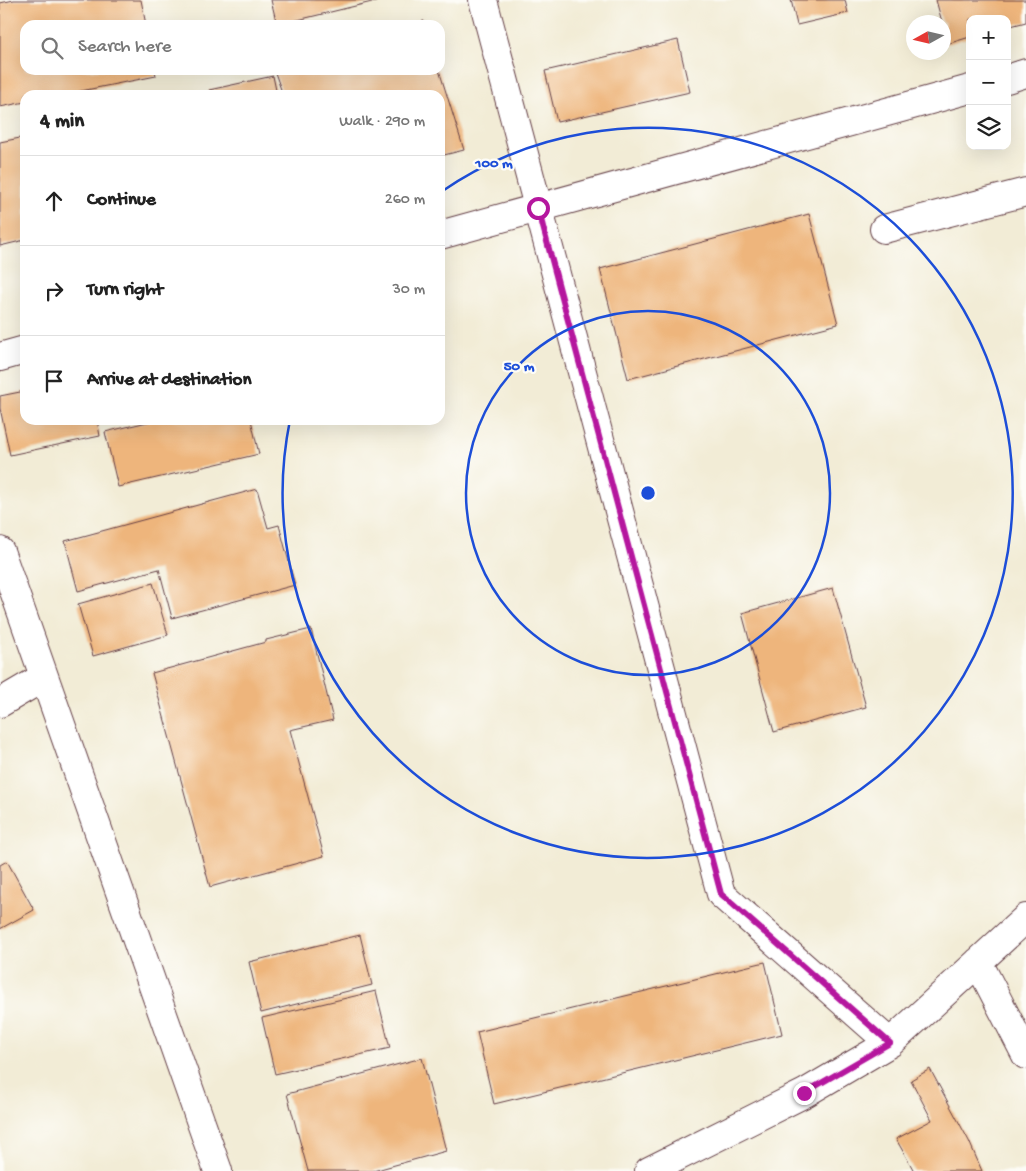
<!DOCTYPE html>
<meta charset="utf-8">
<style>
:root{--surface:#fff;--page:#f2f2f2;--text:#222;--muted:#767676;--line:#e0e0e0}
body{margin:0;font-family:"Gochi Hand",sans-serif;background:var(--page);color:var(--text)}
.controls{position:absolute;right:15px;top:15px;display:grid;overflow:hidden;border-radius:10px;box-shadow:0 5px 20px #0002}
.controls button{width:45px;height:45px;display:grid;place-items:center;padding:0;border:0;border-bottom:1px solid var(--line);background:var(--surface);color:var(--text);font:25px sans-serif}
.compass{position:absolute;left:906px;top:15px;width:45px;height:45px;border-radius:50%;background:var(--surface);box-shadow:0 5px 20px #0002;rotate:262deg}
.stop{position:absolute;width:15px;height:15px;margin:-11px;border:4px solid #b5179e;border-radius:50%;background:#fff}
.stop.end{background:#b5179e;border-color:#fff;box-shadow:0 1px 5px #0008}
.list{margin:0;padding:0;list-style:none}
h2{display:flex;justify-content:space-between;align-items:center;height:65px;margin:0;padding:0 20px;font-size:21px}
h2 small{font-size:16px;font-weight:400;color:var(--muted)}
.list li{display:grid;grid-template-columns:32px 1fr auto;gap:15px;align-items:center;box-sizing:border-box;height:90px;padding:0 20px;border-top:1px solid var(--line)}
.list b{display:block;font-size:19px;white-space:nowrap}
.list em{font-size:16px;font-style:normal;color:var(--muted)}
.icon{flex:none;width:28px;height:28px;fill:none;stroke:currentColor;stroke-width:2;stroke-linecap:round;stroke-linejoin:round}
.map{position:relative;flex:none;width:1026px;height:1171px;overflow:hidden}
.search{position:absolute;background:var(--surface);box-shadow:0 5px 20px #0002;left:20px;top:20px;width:425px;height:55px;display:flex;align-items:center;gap:12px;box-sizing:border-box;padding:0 18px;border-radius:15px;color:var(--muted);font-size:19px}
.panel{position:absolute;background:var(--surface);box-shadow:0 5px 20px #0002;left:20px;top:90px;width:425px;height:335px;border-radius:15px}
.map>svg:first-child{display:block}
.building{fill:#eeb57b}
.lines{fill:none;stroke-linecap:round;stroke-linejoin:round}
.minor-casing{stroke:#633e45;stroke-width:30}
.minor{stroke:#fff;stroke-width:28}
.route{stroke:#b5179e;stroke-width:6}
.ring{fill:none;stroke:#1d4ed8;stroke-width:2.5}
.centre{fill:#1d4ed8;stroke:#fdfcf7;stroke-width:2.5}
.ring-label{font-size:15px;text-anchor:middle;font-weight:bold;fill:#1d4ed8;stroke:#fdfcf7;stroke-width:4.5;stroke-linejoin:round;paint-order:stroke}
</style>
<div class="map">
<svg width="1026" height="1171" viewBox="0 0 1026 1171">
<rect width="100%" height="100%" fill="#fdfcf7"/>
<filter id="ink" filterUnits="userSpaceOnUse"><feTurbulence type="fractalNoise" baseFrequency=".02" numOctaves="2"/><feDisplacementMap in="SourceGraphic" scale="10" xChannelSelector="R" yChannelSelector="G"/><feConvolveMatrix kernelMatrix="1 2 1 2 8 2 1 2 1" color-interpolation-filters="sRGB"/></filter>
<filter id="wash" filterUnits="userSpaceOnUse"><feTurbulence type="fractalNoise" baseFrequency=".0096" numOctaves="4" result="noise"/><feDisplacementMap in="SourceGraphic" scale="20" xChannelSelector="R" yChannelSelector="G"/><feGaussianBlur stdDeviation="1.12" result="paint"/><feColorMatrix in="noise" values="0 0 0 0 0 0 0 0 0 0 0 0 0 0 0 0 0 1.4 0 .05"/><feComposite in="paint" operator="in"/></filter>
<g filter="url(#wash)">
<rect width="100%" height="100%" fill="#f2ecd6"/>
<g id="blocks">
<!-- building -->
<path class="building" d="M14,0H141L146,25H25V70H155L156,76L61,95H25V102L0,107V3Z
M271,0H376V1L277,25Z
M791,0H845L848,13L797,25Z
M936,0H1026V22L1007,27V19H970V37L947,44L944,22H942Z
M424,21L425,25H409V24Z
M678,40L690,92L557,122L545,71Z
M274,70H439L464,150L440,156V95H283Z
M273,76L277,95H210L209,90Z
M25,137V240L0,246V142Z
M809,214L838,324L628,379L600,269Z
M25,391V420H97L100,436L10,455L0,408V396Z
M156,420H251L259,454L118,487L105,432Z
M257,489L268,528L279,525L295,585L172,618L159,569L78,591L65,541Z
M153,583L168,635L93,656L78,604Z
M833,588L866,707L774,732L742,613Z
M311,629L333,720L290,730L324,856L210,887L152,673L266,642V640Z
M7,861L34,910L0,929V865Z
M360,935L372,985L261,1013L249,962Z
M765,962L782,1034L494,1104L477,1032Z
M376,991L390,1048L275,1074L262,1018Z
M422,1058L446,1151L373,1171H308L287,1094Z
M930,1069L969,1141L982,1171H914L896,1139L932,1120L911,1080Z"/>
</g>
</g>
<g filter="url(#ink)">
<use href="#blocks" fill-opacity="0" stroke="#633e45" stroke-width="1"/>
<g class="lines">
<!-- minor casing -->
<g class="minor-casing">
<path id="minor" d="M483,0L721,894L890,1043
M1007,79L1026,73
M884,229L1026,192
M440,235L970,89
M0,357L25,350
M0,551L218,1171
M0,703L44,677
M978,962L1026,1055
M649,1171L805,1093L890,1043L1026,918"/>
</g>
<!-- minor -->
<use href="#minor" class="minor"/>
</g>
</g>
<g class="lines" filter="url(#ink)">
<!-- route -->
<path class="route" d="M538,208L721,894L890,1043L804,1093"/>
</g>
<!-- distance rings -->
<g class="ring">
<circle cx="648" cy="493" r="182"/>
<path d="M441 192A365 365 0 1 1 290 420"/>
</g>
<circle cx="648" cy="493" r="8" class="centre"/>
<g class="ring-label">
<text x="494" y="167">100 m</text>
<text x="519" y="370">50 m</text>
</g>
</svg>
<div class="controls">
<button>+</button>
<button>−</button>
<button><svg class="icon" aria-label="layers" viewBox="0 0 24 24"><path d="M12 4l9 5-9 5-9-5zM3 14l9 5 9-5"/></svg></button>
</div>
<svg class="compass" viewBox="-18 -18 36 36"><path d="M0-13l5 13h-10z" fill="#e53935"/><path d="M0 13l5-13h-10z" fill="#767676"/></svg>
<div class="stop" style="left:538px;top:208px"></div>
<div class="stop end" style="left:804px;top:1093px"></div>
<div class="search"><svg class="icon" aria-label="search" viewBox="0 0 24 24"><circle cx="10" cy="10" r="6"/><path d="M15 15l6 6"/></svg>Search here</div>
<section class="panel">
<h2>4 min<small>Walk · 290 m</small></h2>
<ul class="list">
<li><svg class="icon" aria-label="ahead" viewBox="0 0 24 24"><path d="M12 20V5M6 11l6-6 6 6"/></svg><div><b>Continue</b></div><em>260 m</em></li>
<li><svg class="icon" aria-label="right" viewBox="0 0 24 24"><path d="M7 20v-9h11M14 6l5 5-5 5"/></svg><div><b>Turn right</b></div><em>30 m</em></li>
<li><svg class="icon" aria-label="arrive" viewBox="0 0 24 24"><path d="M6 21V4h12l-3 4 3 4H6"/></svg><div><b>Arrive at destination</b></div></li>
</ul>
</section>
</div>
